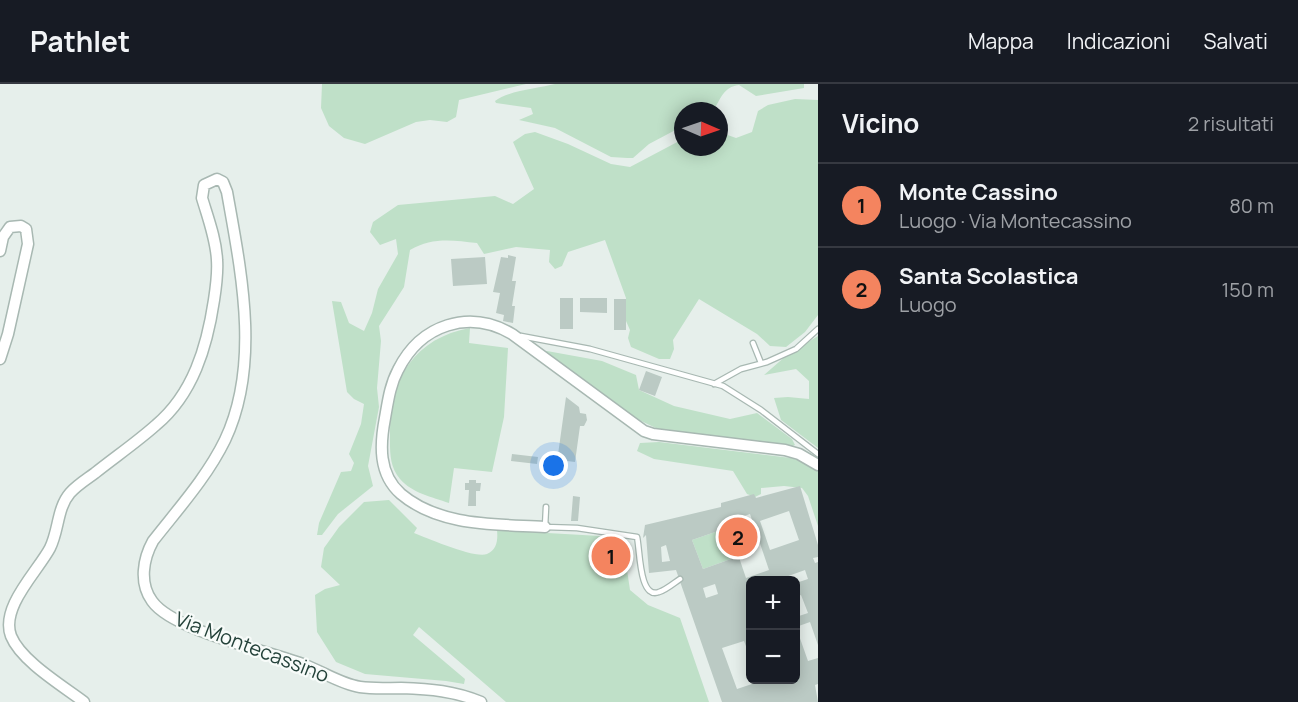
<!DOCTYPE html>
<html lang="it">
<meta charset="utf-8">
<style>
:root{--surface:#171b24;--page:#20242c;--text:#f1f3f6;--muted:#9ea1a6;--line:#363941;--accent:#f4845f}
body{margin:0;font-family:Manrope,sans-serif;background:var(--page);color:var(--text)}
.controls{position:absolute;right:18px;bottom:18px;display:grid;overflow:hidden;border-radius:9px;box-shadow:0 3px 15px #0003}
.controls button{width:54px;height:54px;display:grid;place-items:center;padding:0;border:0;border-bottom:2px solid var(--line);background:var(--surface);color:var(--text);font:30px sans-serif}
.compass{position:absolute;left:674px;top:18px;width:54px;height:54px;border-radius:50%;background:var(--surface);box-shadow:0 3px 15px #0003;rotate:92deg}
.you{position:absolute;left:554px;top:382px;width:21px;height:21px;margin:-15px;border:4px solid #fff;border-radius:50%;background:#1a73e8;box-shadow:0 0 0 9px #1a73e833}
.badge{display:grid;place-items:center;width:39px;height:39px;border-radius:50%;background:var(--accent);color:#111;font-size:20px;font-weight:700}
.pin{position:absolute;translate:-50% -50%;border:3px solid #fff;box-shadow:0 2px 6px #0006}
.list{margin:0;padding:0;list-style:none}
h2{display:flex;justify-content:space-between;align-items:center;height:78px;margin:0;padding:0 24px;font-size:26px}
h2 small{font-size:20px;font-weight:400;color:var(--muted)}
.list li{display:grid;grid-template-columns:39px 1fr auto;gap:18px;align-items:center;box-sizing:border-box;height:84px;padding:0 24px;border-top:2px solid var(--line)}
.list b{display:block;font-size:22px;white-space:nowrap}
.list p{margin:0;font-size:20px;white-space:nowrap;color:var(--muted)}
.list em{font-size:20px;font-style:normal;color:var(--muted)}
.map{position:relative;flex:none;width:818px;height:618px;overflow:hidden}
header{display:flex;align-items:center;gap:36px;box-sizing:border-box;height:84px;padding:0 30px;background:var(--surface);border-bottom:2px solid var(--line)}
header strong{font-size:28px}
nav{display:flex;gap:33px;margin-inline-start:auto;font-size:21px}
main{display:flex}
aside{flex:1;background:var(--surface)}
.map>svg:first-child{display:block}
.green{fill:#bfe0c8}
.building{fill:#bbcac4;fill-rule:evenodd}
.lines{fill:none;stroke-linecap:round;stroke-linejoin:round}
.service-casing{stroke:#a8b8b2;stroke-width:7}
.tertiary-casing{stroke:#a8b8b2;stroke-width:13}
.service{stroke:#fff;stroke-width:4.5}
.tertiary{stroke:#fff;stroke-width:10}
.labels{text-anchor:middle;stroke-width:4.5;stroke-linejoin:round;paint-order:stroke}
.street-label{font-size:20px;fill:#24423a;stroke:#f7fbf9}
</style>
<header>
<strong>Pathlet</strong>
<nav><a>Mappa</a><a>Indicazioni</a><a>Salvati</a></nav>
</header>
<main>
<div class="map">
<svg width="818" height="618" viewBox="0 0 818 618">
<rect width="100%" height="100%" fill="#e6efeb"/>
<!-- green -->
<path class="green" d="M322,0H526L459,16L456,33L447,38L430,36L416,38L365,60L344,54L329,42L321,24Z
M555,0H804V4L756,12L739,1C723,3 721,15 713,27H683V42L649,60L633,74H627L611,73L555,44L519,36L533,30L531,24L496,19L495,17C507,7 539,4 555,0Z
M795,15L818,16V231L805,248L786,263L770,262L757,250L699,215L673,256L674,265L670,275H659L631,263L628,254L630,246L626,237V214L605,156L568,168L562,182L555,185L549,178L550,166L516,163L484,170L477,159C452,156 432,153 410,166L404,203L379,242L381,257L377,304L379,323L368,382L373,402L338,430L322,451H317L319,439L341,388L351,387L354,379L349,370L361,340L364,320L354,315L347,308L332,217L341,218L349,239L364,247L372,229L378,205L398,170L396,155L380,161L370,148L373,138L398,121L495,112L513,120L534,105L513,58L525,50L535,48L568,60L611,80L630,83L683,55V63H719V48L736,54L752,48L758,27L768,21Z
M470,244L469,259L508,264L504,333L492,388L454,384L449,419C432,413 412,409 400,395C389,382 390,367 390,351C389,296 414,254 470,244Z
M818,252V364L781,336L774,314L788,313L809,315V297L796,285L764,291L787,271Z
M547,267L602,277L636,291L639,306L674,322L730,335L757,329L792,355L795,361L788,364L662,347L637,335L544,269Z
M659,358L791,374L809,380L818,386V442L808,412L802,404L784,402L761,404V410L755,413L747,410L733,387L654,375L637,367L640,359Z
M389,416L417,444L414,449C427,454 475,475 487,470C497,466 498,456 497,446L600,452L612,454L616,459H623L630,506L648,521L680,534L709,618H506L419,543L413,551L465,595L464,600L446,597L365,590L336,578L317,548L315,511L325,505L340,501L321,483L324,464L339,443L364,418Z
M721,446L731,475L703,485L692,456Z"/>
<!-- building -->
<path class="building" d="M508,171L516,173L512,197H516L512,222H515L513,239L503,237L504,231L496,229L500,209L493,208L501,173L508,174Z
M485,173L487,200L453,202L451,175Z
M560,214H573V245H560Z
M580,214H607V229L580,228Z
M614,215H626V246H614Z
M646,287L662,293L655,312L639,306Z
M566,313L579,323L580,329L586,330L587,336L584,342H580L575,378L567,377L566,387L556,385Z
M512,370L538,373L537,380L511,377Z
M469,396H476V399H481L480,407H476V422H468L469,406H465V399H469Z
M800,402L818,461V473L813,474L815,479L818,478V561L810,538L796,543L808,577L818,574V600L815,601L818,618H722L676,486L649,489L646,451L643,454L645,441L721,423V419L754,410L756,414ZM789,427L799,456L770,466L760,437ZM750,430L769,486L746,494L727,438ZM721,446L731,475L703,485L692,456ZM666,461L670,477L662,478L661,463ZM805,486L808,495L796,499V513L801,511L808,529L796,533V596H758V598L737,605L722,564L744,557L750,573V496H780V495ZM715,500L718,510L706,514L703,504Z
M573,412L580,413L578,437H571Z"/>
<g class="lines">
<!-- service casing -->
<g class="service-casing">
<path id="service" d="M521,252L590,265L723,302L761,326L818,370
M753,259L761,279
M714,300L741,285L767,278L796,265L818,245
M546,423L545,443L577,444L637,453C640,465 639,516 659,508C666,506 674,499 680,495"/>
</g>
<!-- tertiary casing -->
<g class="tertiary-casing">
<path id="tertiary" d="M0,167L3,153L10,143L21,142L26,145L28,160L8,250L0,275
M545,443C497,440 440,443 401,410C378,390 380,360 385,334C388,317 390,301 398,286C421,240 469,225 512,250L644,347L653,350L785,366L799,370L818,381
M84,618C63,602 21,577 11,552C0,523 38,487 50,464C59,446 57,424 70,409C77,401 87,395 95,389C115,373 137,358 156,341C193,310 207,263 214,216C216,203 218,189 217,176C216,155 208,134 202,114L204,101L217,95L223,98L227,108C241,187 261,280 225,356C207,393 178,425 153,457C143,475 139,499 152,517C173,547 269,567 305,581C323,588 341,600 360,603C374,605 387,604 401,604C431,605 454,607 481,618"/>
</g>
<!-- service -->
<use href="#service" class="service"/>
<!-- tertiary -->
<use href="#tertiary" class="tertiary"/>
</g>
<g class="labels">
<!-- street labels -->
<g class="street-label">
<text transform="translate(252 563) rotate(21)" y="7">Via Montecassino</text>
</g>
</g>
</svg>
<div class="controls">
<button>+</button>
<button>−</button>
</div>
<svg class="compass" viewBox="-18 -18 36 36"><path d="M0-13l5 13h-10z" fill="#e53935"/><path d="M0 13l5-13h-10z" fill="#9ea1a6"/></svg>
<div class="you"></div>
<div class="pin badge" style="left:611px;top:472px">1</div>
<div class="pin badge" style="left:738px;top:453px">2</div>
</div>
<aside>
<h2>Vicino<small>2 risultati</small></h2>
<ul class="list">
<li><span class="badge">1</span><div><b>Monte Cassino</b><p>Luogo · Via Montecassino</p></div><em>80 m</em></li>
<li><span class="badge">2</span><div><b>Santa Scolastica</b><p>Luogo</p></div><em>150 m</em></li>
</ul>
</aside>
</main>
